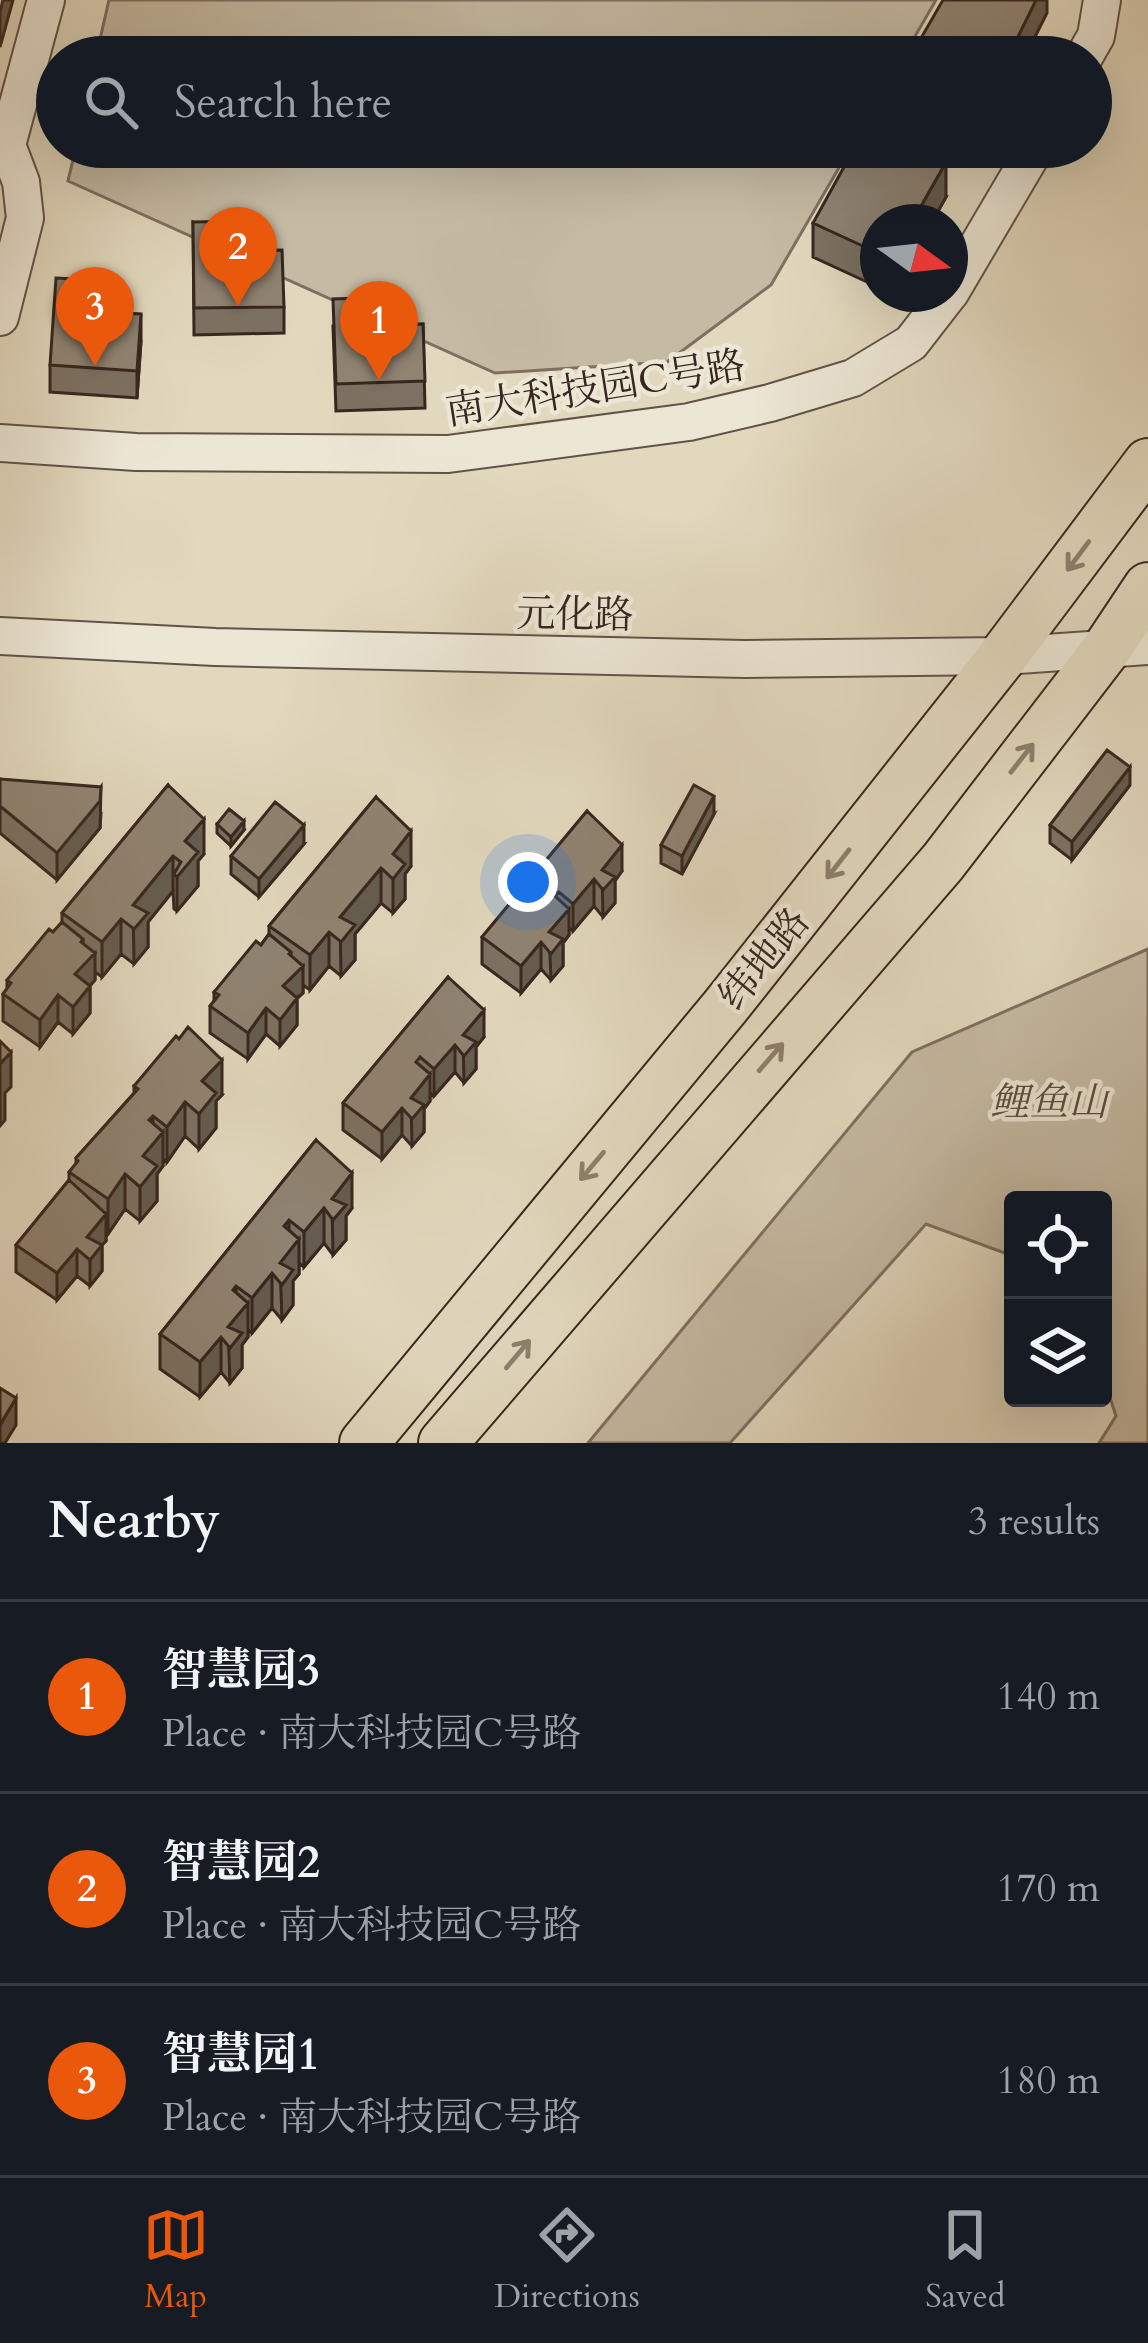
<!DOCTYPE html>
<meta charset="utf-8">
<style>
:root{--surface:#171b24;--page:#20242c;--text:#f1f3f6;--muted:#9ea1a6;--line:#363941;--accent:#ea580c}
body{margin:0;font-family:Cardo,"Noto Serif SC",serif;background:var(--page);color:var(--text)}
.controls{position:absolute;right:36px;bottom:36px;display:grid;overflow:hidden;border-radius:12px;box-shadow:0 12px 48px #0002}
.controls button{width:108px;height:108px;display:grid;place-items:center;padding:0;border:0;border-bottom:3px solid var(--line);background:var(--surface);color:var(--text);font:60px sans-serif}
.compass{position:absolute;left:860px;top:204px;width:108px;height:108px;border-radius:50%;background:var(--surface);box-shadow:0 12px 48px #0002;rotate:105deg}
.you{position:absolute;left:528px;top:882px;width:42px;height:42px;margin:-30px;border:9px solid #fff;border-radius:50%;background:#1a73e8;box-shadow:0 0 0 18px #1a73e833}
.badge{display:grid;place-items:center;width:78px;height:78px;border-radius:50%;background:var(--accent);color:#fff;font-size:39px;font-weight:700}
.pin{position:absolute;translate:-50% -99px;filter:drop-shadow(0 3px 6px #0008)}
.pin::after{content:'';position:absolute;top:63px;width:42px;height:36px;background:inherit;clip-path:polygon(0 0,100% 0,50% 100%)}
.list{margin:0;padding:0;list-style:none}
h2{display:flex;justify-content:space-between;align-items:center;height:156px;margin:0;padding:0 48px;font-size:51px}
h2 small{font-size:39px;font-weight:400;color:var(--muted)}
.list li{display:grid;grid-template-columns:78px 1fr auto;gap:36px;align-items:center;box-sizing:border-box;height:192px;padding:0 48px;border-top:3px solid var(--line)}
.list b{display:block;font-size:45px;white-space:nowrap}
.list p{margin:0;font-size:39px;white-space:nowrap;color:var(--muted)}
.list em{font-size:39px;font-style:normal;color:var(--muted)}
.icon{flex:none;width:66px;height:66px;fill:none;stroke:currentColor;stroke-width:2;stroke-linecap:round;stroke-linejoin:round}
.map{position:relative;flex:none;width:1148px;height:1443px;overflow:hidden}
.search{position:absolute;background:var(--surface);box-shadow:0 12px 48px #0002;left:36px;right:36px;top:36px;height:132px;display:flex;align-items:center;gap:30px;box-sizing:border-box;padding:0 42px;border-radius:66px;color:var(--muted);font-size:45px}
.sheet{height:732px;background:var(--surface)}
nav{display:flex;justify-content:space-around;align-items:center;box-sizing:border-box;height:168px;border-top:3px solid var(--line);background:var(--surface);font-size:33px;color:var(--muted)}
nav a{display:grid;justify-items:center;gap:6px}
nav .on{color:var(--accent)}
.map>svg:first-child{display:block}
.green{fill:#c5baa3;stroke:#7e7061;stroke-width:3}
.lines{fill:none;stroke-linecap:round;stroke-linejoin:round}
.minor-casing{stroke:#625347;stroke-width:40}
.major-casing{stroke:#37271f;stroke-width:52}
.minor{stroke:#ece6d5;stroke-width:36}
.major{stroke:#e2d8be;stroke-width:48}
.wall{fill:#7c7162;stroke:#37271f;stroke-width:3}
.shaded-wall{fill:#655c50;stroke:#37271f;stroke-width:3}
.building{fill:#908372;stroke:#37271f;stroke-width:3}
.oneway{stroke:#8c806e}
.labels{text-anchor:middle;stroke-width:9;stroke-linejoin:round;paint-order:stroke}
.street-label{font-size:39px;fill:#37271f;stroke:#ece6d5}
.park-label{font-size:39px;font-style:italic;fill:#5a4c40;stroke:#ece6d5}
</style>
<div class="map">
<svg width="1148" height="1443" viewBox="0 0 1148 1443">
<rect width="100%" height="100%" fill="#e2d8be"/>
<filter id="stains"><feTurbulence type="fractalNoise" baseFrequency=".00167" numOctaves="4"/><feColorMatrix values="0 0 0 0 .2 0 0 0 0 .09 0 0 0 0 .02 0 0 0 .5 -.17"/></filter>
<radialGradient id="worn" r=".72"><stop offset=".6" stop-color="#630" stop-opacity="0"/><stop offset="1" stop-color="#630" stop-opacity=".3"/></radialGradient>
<!-- green -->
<path class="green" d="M109,0H936L903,57H96Z
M76,147H851L771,285L667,362L495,373L68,181Z
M1148,949V1443H1099L1116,1416L1103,1376V1200H1013V1256L926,1224L730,1443H588L912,1052Z"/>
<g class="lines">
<!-- minor casing -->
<g class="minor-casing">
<path id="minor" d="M1084,57L1096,36L1102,0
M950,293L1036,147
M0,317L25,218L21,182L7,145L46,0
M0,443L136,452L448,454L689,422L770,403L853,378L911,343L949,294
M0,636L215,647L745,659L1003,656L1148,646"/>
</g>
<!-- major casing -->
<g class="major-casing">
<path id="major" d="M364,1443L725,1007L1003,656L1148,463
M443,1443L943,862L1108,647L1148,587"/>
</g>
<!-- minor -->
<use href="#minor" class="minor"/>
<!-- major -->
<use href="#major" class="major"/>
</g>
<!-- wall -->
<path class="wall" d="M946,197L932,222H878V287L813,257V223Z
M193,222L247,251L284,307V333L194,335Z
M108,312L141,341L137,398L50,392V365Z
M423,324L425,408L336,411L333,326Z
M0,779L101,813L100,828L57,880L0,833Z
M168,785L204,854L198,861V886L177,911L174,909L173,891L148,922V947L134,964L121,954L102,977L95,972V980L90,986V1013L73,1034L58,1022L40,1047L3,1021V994L7,989V980L53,932L62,922V913Z
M1130,785L1072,860L1050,843V825Z
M376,797L411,866L405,874V899L393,913L381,903L355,934V960L341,976L329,966L310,990L303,985V993L297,998V1025L280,1046L266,1034L248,1059L210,1033V1006L214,1001V992L261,945L269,934V926Z
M587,811L622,871L615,881V903L603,917L594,906L573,931L569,927V935L563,943V966L551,980L541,969L521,993L482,964V937Z
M714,814L682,874L661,863V845Z
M217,824L244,830L231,846L217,833Z
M304,844L259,897L231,874V856Z
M448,977L484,1037L476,1047V1069L464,1083L455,1072L434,1096L430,1093V1101L424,1109V1132L412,1146L402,1135L382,1159L343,1130V1103Z
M134,1086L222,1095L216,1101V1128L199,1149L185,1136L167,1162L163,1159V1166L157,1174V1201L140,1221L125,1209L108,1234L106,1233V1241L102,1245V1271L90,1286L77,1276L57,1300L16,1272V1245L69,1180V1172L76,1164V1158L134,1093Z
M316,1140L352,1208L346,1216V1240L333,1255L324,1243L304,1267L299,1263V1274L293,1281V1305L282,1320L272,1308L252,1333L248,1330V1337L242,1345V1368L230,1383L221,1372L200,1397L160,1369V1334Z"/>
<!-- shaded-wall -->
<path class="shaded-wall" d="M3,0H13L0,47V12Z
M1036,0H1047V13L1025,57H1008Z
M946,162V197L932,222H912Z
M141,314V341L137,398V371Z
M1130,767V785L1072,860V842Z
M101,787L100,828L57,880V853Z
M714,796V814L682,874V856Z
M204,819V854L198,861V886L177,911V877L185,841Z
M244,821V830L231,846V837Z
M304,825V844L259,897V879Z
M411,831V866L405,874V899L393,913V854Z
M622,845V871L615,881V903L603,917L602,870Z
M173,856V891L148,922V947L134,964L133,905Z
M381,868V903L355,934V960L341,976L340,917Z
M594,879V906L573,931V904Z
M569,909V935L563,943V966L551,980L549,932Z
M121,919V954L102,977V942Z
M329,932V966L310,990V955Z
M83,939V965L95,953V980L75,1000V974Z
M541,942V969L521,993V966Z
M291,952V978L303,966V993L283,1013V986Z
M90,986V1013L73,1034V1007Z
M58,995V1022L40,1047V1020Z
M297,998V1025L280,1046V1020Z
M266,1008V1034L248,1059V1033Z
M484,1010V1037L476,1047V1069L464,1083L463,1035Z
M455,1045V1072L434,1096V1069Z
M11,1052V1087L5,1093V1120L0,1126V1064Z
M222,1060V1095L216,1101V1128L199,1149V1114L202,1081Z
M430,1074V1101L424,1109V1132L412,1146L411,1098Z
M185,1102V1136L167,1162V1127Z
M402,1108V1135L382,1159V1132Z
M153,1116V1144L163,1132V1166L157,1174V1201L140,1221V1187L143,1156L149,1120Z
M352,1173V1208L346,1216V1240L333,1255L332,1199Z
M125,1174V1209L108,1234V1199Z
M324,1208V1243L304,1267V1232Z
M106,1214V1241L102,1245V1271L90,1286V1260L87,1237Z
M289,1220V1251L299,1239V1274L293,1281V1305L282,1320L280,1263L284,1226Z
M77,1249V1276L57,1300V1273Z
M272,1273V1308L252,1333V1298Z
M236,1286V1317L248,1303V1337L242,1345V1368L230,1383L228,1327L233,1290Z
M221,1337V1372L200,1397V1362Z
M16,1398V1425L5,1443H0V1425Z"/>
<!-- building -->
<path class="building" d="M943,0H1036L1008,57H923L913,52Z
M855,147H917L946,162L912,222H878V253L813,223Z
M246,221L247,251L282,250L284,307L194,308L193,222Z
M56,278L108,281L106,312L141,314L137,371L50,365Z
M393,297L394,325L423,324L425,381L336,384L333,299Z
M1107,750L1130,767L1072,842L1050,825Z
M0,779L101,787L100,801L57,853L0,806Z
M168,785L204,819L185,841L198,852L177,877L174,874L181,862L173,856L133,905L148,913L134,929L121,919L102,942L62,913Z
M694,785L714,796L682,856L661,845Z
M376,797L411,831L393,854L405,864L393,879L381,868L340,917L355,925L341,942L329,932L310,955L269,926Z
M275,802L304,825L259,879L231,856Z
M229,809L244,821L231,837L217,824Z
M587,811L622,845L602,870L615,877L603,890L594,879L573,904L559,892L555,896L569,909L549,932L563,939L551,954L541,942L521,966L482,937Z
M62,922L83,939L81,942L95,953L75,974L90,986L73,1007L58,995L40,1020L3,994L11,983L7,980L49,929L53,932Z
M269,934L291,952L289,954L303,966L283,986L297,998L280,1020L266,1008L248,1033L210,1006L219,995L214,992L256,941L261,945Z
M448,977L484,1010L463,1035L476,1042L464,1056L455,1045L434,1069L420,1057L416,1062L430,1074L411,1098L424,1105L412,1119L402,1108L382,1132L343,1103Z
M188,1027L222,1060L202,1081L216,1093L199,1114L185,1102L167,1127L153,1116L149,1120L163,1132L143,1156L157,1166L140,1187L125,1174L108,1199L69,1172L78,1161L76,1158L138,1089L134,1086L176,1036L179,1039Z
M0,1041L11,1052L0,1064Z
M316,1140L352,1173L332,1199L346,1205L333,1220L324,1208L304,1232L289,1220L284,1226L299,1239L280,1263L293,1270L282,1285L272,1273L252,1298L236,1286L233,1290L248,1303L228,1327L242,1333L230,1348L221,1337L200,1362L160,1334Z
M69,1180L106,1214L87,1237L102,1245L90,1260L77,1249L57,1273L16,1245Z
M0,1388L16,1398L0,1425Z"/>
<!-- one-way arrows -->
<defs><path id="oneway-shaft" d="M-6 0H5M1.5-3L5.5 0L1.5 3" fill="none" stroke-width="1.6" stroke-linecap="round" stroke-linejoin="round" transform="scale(3)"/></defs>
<g class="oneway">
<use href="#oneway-shaft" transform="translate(1078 556) rotate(127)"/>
<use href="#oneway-shaft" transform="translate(1022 758) rotate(-52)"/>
<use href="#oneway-shaft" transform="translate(838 864) rotate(128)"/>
<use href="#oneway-shaft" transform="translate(771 1057) rotate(-49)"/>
<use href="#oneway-shaft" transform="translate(592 1166) rotate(130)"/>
<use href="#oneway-shaft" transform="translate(518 1354) rotate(-50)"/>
</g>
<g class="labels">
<!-- street labels -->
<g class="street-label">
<text transform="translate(595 387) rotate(-9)" y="14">南大科技园C号路</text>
<text transform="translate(575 613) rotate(1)" y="14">元化路</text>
<text transform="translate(763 958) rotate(-51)" y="14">纬地路</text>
</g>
<!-- park labels -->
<g class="park-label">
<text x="1049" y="1115">鲤鱼山</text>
</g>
</g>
<rect width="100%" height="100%" filter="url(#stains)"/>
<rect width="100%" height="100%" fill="url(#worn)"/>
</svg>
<div class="controls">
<button><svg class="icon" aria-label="locate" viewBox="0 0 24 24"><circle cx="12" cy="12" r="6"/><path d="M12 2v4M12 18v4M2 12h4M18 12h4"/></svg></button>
<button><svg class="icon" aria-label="layers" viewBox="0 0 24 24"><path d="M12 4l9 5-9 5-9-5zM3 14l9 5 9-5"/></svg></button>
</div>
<svg class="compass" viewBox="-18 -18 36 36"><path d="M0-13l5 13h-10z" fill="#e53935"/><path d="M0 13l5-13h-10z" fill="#9ea1a6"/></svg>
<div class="you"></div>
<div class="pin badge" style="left:379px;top:380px">1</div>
<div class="pin badge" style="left:238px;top:306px">2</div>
<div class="pin badge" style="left:95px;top:366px">3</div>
<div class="search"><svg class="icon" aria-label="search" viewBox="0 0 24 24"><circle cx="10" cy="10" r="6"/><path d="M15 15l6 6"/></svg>Search here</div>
</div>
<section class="sheet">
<h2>Nearby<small>3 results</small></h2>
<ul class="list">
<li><span class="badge">1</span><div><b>智慧园3</b><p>Place · 南大科技园C号路</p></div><em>140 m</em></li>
<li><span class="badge">2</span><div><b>智慧园2</b><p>Place · 南大科技园C号路</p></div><em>170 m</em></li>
<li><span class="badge">3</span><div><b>智慧园1</b><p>Place · 南大科技园C号路</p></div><em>180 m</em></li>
</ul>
</section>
<nav>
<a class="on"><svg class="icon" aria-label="map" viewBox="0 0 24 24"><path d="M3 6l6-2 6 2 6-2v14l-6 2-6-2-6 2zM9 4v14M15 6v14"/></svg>Map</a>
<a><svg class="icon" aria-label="directions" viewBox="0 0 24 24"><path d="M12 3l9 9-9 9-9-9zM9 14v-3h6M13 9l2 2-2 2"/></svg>Directions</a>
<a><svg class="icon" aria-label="saved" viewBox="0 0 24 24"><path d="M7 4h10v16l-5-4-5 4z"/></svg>Saved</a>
</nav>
